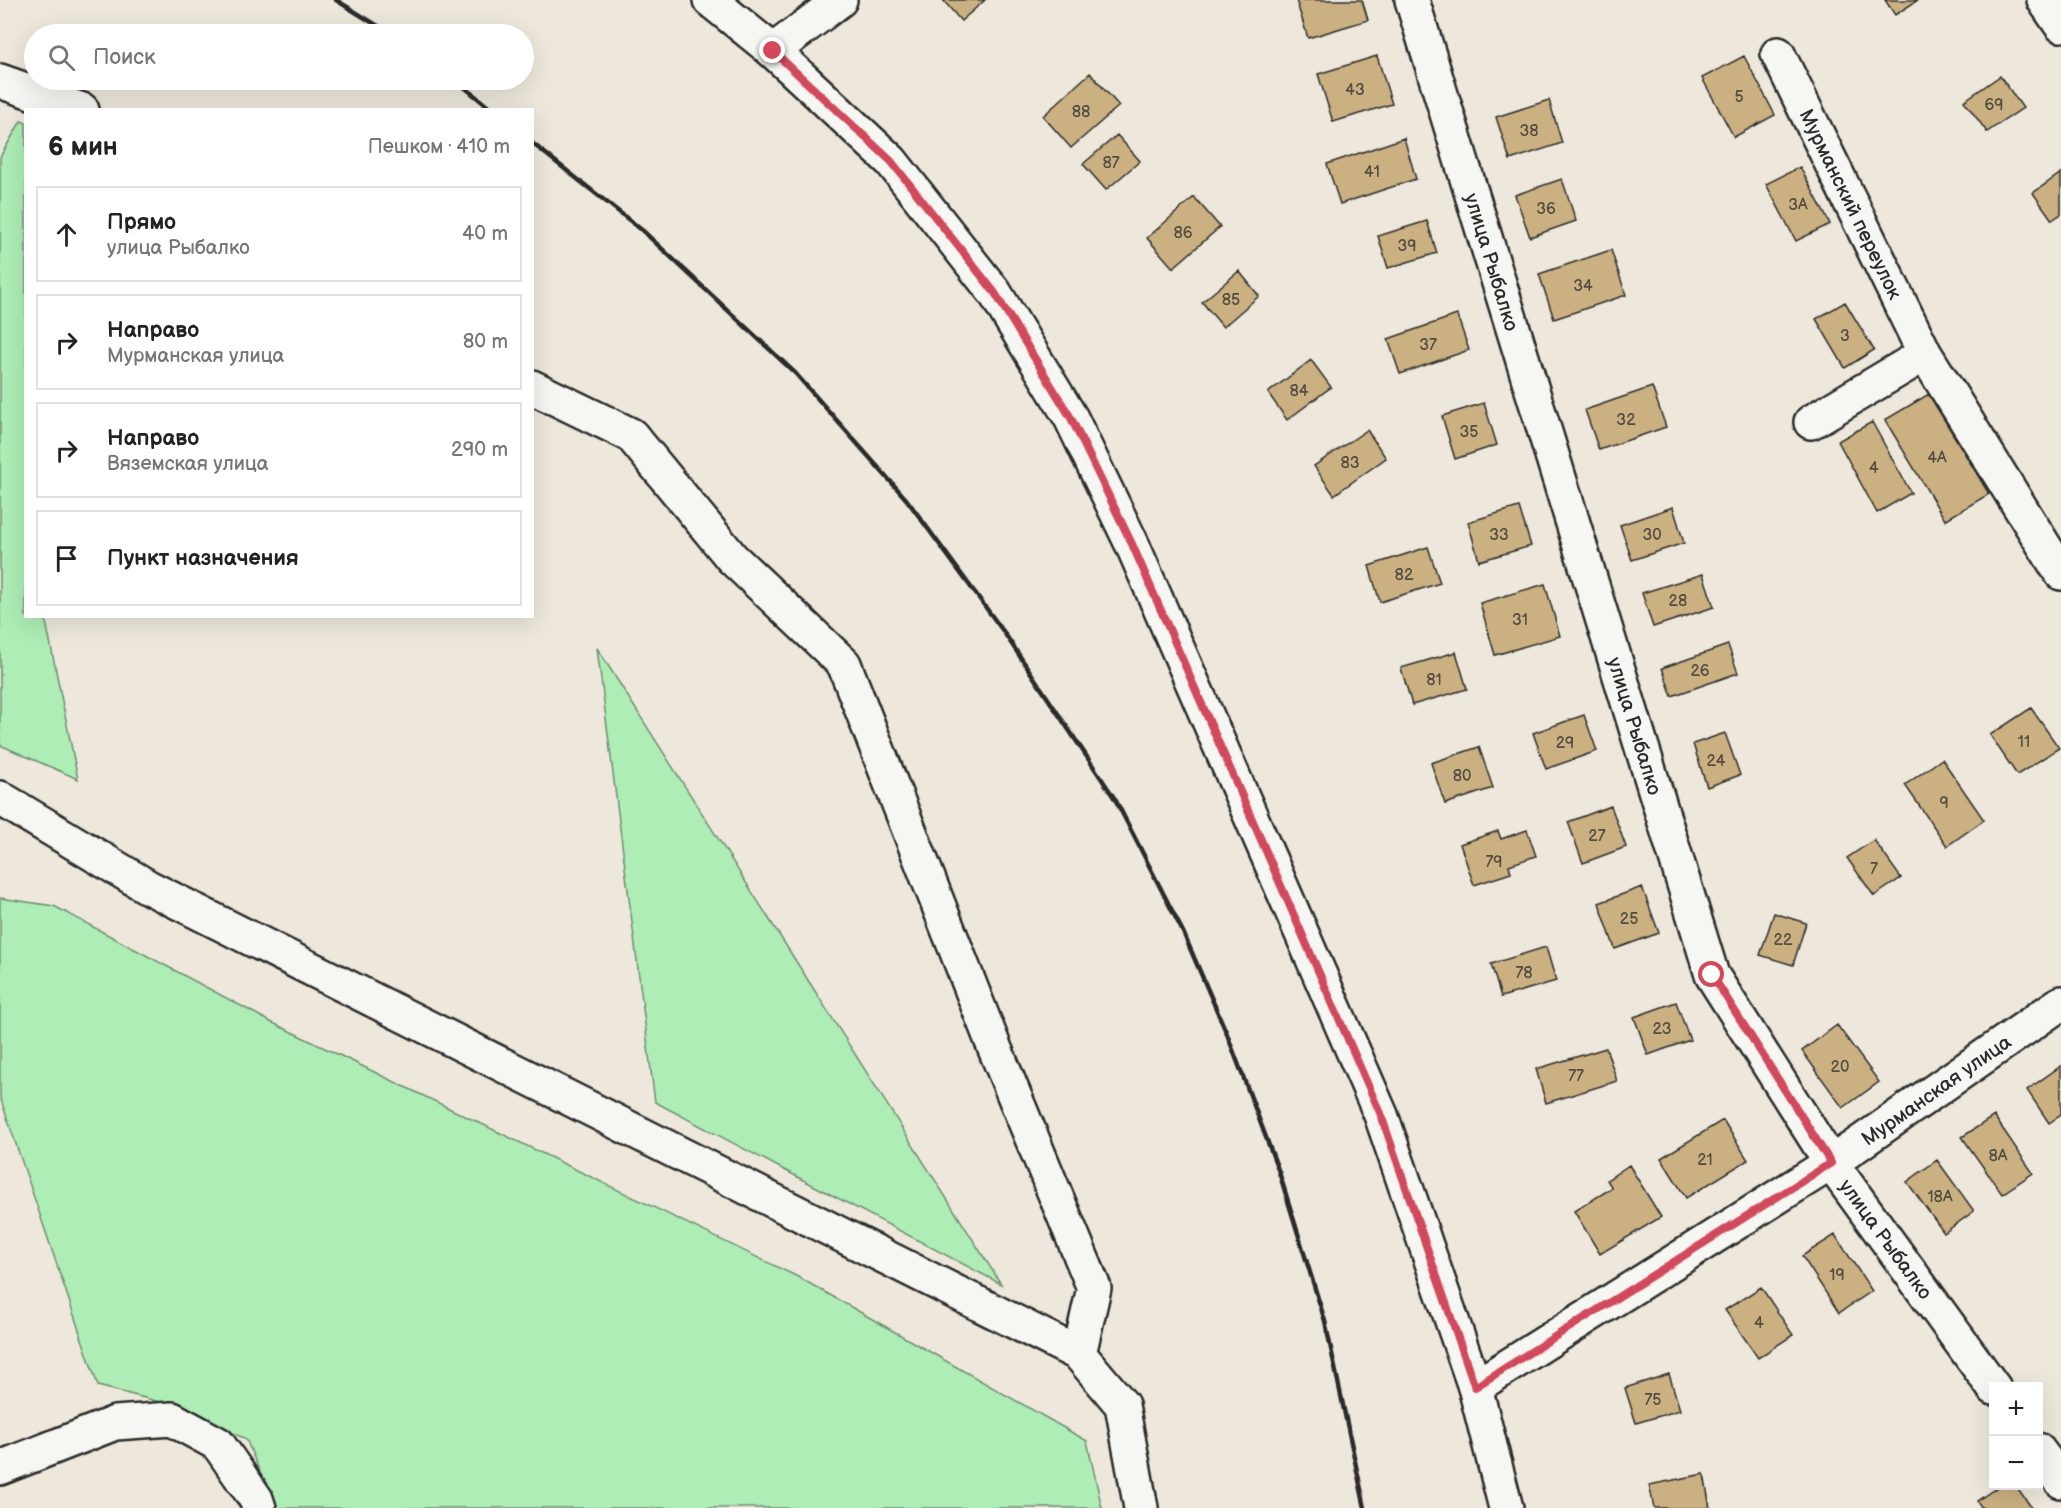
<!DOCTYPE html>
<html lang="ru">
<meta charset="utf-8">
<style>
:root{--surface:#fff;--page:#f6f6f6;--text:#222;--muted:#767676;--line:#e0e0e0}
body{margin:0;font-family:"Balsamiq Sans",sans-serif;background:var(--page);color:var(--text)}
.controls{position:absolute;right:18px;bottom:18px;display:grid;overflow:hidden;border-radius:0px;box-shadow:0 6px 24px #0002}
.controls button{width:54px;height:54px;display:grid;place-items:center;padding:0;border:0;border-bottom:2px solid var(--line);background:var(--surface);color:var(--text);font:30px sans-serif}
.stop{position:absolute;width:18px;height:18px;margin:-14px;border:4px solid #d1495b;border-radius:50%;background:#fff}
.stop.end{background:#d1495b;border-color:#fff;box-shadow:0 2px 6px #0008}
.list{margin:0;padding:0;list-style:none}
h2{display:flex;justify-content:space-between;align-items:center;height:78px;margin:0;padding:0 24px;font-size:26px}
h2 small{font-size:20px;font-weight:400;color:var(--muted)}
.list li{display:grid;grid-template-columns:39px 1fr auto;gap:18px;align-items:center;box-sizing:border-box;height:96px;margin:0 12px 12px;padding:0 12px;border:2px solid var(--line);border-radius:0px}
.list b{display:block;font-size:22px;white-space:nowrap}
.list p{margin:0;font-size:20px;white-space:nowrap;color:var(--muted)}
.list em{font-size:20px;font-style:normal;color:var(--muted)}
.icon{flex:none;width:33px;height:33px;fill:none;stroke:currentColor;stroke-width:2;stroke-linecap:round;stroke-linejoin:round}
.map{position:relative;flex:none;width:2061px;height:1508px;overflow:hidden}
.search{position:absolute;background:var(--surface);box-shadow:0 6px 24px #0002;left:24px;top:24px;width:510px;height:66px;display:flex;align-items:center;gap:15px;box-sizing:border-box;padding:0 21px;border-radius:33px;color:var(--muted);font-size:22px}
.panel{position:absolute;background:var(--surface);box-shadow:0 6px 24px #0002;left:24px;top:108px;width:510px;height:510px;border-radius:0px}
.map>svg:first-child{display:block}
.green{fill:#aeedb5;stroke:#6c8c70;stroke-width:1.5}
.building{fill:#cbb081;stroke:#2b2b2b;stroke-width:1.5}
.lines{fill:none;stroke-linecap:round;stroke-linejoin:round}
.minor-casing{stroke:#2b2b2b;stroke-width:38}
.major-casing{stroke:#2b2b2b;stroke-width:38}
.minor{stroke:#f6f6f2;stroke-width:33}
.major{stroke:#f6f6f2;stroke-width:33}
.rail{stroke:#2b2b2b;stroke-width:4.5}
.route{stroke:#d1495b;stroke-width:8}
.labels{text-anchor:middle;stroke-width:4.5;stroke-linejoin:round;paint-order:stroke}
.number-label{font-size:16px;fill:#534c40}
.street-label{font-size:20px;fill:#2b2b2b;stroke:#f6f6f2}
</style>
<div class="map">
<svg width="2061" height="1508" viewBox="0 0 2061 1508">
<rect width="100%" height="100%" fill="#ede8db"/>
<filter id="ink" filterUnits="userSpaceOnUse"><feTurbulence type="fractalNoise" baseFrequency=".0167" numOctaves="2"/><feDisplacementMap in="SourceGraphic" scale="12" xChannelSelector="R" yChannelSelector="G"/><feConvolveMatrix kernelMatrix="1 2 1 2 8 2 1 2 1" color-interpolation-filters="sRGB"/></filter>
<g filter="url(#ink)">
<!-- green -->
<path class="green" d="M21,121L26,123V616L45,617L78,779L0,745V157Z
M597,648L1001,1284L655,1102Z
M0,898L54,906L271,1022L800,1278L1087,1441L1102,1508H275L246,1439L176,1406L98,1386L0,1097Z"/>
<!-- building -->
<path class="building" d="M943,0H985L961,21Z
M1296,0H1362L1368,20L1308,38Z
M1885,0H1918L1895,15Z
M1377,56L1392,104L1333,122L1318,74Z
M1744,56L1775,115L1734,137L1702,78Z
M1090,73L1119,106L1071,148L1043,116Z
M2000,76L2023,108L1987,132L1964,101Z
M1549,100L1562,143L1510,160L1496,117Z
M1117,135L1140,161L1106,190L1083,164Z
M1404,138L1416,179L1340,204L1327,164Z
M1800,167L1830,224L1796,241L1766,184Z
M2061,173V214L2052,220L2033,193Z
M1562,179L1576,221L1530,237L1515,195Z
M1194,197L1220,227L1173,268L1147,238Z
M1427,221L1437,253L1388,268L1378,236Z
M1611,250L1626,295L1554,319L1539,274Z
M1239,271L1259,296L1223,327L1202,302Z
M1845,302L1874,350L1845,368L1816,319Z
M1457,315L1469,350L1400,374L1388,339Z
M1311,360L1331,387L1287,420L1268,393Z
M1652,387L1666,427L1599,450L1585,410Z
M1929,394L1989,494L1945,520L1885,420Z
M1484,403L1497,445L1455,459L1442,416Z
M1872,422L1911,493L1877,513L1838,441Z
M1367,430L1386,458L1334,495L1314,466Z
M1519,507L1531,546L1479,561L1468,522Z
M1673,507L1684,543L1632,560L1620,525Z
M1428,547L1440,583L1380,602L1369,566Z
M1703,574L1714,607L1653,627L1642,593Z
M1545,584L1560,636L1495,655L1480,603Z
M1728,645L1738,673L1672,696L1662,668Z
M1456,652L1467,689L1412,705L1401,668Z
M2031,708L2059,748L2017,775L1990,735Z
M1584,715L1597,751L1546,769L1533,733Z
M1725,733L1740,775L1707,787L1693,744Z
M1479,747L1493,788L1445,804L1431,763Z
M1942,759L1984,820L1947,846L1905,785Z
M1611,806L1626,847L1583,863L1568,822Z
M1527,830L1536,856L1509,865L1511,873L1474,885L1460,844L1498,831L1501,839Z
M1874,840L1901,878L1874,896L1847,858Z
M1642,887L1659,933L1615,949L1599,903Z
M1774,913L1806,923L1793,965L1760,955Z
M1546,947L1556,981L1501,997L1491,964Z
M1676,1002L1690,1040L1648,1055L1634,1017Z
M1837,1025L1879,1082L1843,1108L1802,1051Z
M1606,1048L1617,1081L1546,1103L1536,1069Z
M2061,1066V1115L2049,1123L2027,1090Z
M1994,1116L2033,1173L2002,1194L1962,1137Z
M1723,1120L1748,1160L1686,1198L1661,1158Z
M1937,1160L1974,1211L1944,1233L1907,1182Z
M1629,1165L1661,1217L1600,1254L1574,1211L1612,1188L1607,1180Z
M1835,1235L1872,1291L1839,1313L1802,1256Z
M1761,1287L1793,1335L1758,1358L1725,1310Z
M1669,1374L1680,1410L1636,1423L1625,1388Z
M1704,1474L1710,1508H1654L1649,1485Z
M1999,1486H2016L2032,1508H1982L1977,1501Z"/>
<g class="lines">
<!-- minor casing -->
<g class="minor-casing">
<path id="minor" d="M1412,0L1712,975L1831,1163L1994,1388
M2044,0L2061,25
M773,51L840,0
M1778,54L1925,354L2061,573
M0,81L82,110
M532,387L631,435L732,558L844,664L995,1049L1094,1288L1079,1354
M1811,422L1925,354
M0,798L148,887L1079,1354L1122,1405L1141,1508
M1475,1387L1831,1163L2061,1003
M2038,1450L2061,1481
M0,1468L115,1423L172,1419L218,1444L256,1499L259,1508"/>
</g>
<!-- major casing -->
<g class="major-casing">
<path id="major" d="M710,0L773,51L891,161L995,293L1071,418L1132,544L1381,1115L1475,1387L1506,1508"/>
</g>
<!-- minor -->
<use href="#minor" class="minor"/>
<!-- major -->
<use href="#major" class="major"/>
<!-- rail -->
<path class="rail" d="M336,0L391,34
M456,80L492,110
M532,143L643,231L795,373L907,500L1003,631L1115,799L1183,932L1227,1034L1279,1172L1325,1321L1365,1508"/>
</g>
</g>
<g class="lines" filter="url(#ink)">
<!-- route -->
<path class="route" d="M773,51L891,161L995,293L1071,418L1132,544L1381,1115L1475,1387L1831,1163L1712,975"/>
</g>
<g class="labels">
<!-- number labels -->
<g class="number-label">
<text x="1355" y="95">43</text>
<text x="1739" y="102">5</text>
<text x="1994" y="110">69</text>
<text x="1081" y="117">88</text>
<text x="1529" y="136">38</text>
<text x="1111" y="168">87</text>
<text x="1372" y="177">41</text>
<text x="1798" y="210">3А</text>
<text x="1546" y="214">36</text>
<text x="1183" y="238">86</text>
<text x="1407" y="251">39</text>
<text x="1583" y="291">34</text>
<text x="1231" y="305">85</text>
<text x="1845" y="341">3</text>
<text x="1428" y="350">37</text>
<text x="1299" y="396">84</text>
<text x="1626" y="425">32</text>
<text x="1469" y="437">35</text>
<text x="1937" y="463">4А</text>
<text x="1350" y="468">83</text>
<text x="1874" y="473">4</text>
<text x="1499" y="540">33</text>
<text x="1652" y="540">30</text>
<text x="1404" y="580">82</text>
<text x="1678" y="606">28</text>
<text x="1520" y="625">31</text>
<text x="1700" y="676">26</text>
<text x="1434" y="685">81</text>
<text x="2024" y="747">11</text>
<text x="1565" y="748">29</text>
<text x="1716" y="766">24</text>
<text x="1462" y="781">80</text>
<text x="1944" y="808">9</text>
<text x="1597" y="841">27</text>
<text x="1494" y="867">79</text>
<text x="1874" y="874">7</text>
<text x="1629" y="924">25</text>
<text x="1783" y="945">22</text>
<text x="1524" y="978">78</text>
<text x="1662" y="1034">23</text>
<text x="1840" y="1072">20</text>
<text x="1576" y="1081">77</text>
<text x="1998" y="1161">8А</text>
<text x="1705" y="1165">21</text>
<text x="1940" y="1202">18А</text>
<text x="1837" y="1280">19</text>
<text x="1759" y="1328">4</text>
<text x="1653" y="1405">75</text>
</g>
<!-- street labels -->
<g class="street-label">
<text transform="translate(1851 204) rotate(64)" y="7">Мурманский переулок</text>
<text transform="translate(1492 262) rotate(73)" y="7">улица Рыбалко</text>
<text transform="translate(1635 726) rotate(73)" y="7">улица Рыбалко</text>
<text transform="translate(1936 1090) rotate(-35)" y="7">Мурманская улица</text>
<text transform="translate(1886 1239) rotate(54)" y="7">улица Рыбалко</text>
</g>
</g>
</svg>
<div class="controls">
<button>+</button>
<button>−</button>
</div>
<div class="stop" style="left:1712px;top:975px"></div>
<div class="stop end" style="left:773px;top:51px"></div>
<div class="search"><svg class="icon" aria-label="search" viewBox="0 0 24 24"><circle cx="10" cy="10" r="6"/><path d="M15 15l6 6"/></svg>Поиск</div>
<section class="panel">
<h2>6 мин<small>Пешком · 410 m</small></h2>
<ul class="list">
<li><svg class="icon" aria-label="ahead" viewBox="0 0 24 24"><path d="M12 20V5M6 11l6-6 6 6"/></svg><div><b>Прямо</b><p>улица Рыбалко</p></div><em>40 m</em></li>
<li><svg class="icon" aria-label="right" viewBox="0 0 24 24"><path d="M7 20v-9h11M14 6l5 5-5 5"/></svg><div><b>Направо</b><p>Мурманская улица</p></div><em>80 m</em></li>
<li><svg class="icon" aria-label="right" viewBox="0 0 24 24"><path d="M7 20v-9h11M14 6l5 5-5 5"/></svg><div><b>Направо</b><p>Вяземская улица</p></div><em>290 m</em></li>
<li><svg class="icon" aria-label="arrive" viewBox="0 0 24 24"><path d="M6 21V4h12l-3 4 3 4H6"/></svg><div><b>Пункт назначения</b></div></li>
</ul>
</section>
</div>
